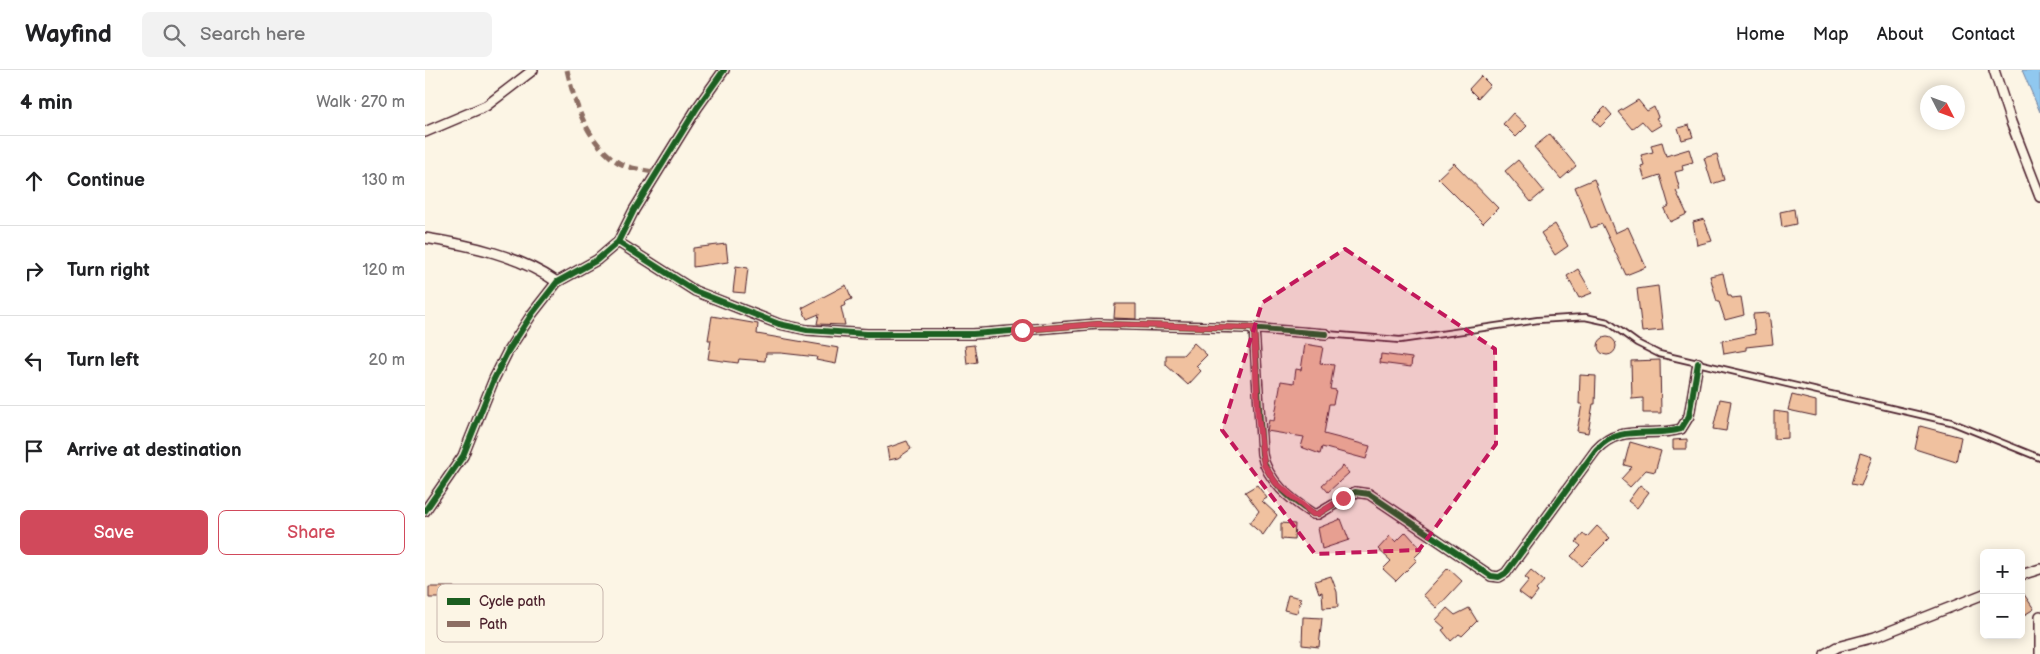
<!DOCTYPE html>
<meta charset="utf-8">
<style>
:root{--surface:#fff;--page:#f2f2f2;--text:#202124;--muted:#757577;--line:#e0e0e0;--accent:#d1495b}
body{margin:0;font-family:"Balsamiq Sans",sans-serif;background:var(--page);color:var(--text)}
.controls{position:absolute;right:15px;bottom:15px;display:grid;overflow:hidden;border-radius:8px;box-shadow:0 2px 12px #0003}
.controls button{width:45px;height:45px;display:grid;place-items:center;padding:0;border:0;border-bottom:1px solid var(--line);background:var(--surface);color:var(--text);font:25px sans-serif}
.compass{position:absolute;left:1495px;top:15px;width:45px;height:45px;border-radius:50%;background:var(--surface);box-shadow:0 2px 12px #0003;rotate:132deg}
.stop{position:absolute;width:15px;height:15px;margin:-11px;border:4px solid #d1495b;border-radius:50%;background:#fff}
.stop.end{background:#d1495b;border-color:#fff;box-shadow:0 1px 5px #0008}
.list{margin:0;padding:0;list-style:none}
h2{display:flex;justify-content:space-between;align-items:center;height:65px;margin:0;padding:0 20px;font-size:21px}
h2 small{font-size:16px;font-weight:400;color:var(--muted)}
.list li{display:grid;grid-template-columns:32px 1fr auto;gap:15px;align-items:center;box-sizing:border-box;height:90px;padding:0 20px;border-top:1px solid var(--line)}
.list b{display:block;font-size:19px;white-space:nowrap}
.list em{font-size:16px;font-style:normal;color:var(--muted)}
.actions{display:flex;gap:10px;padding:15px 20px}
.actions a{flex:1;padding:11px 0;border:1px solid var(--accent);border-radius:8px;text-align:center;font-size:18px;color:var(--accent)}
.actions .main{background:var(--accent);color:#fff}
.icon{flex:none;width:28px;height:28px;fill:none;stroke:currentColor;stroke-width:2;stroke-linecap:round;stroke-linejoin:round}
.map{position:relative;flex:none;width:1615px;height:584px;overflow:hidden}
header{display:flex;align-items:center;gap:30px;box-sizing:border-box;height:70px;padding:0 25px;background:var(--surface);border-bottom:1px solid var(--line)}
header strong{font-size:24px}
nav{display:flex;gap:28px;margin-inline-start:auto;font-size:18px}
.search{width:350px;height:45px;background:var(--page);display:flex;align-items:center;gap:12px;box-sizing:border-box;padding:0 18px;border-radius:8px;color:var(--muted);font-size:19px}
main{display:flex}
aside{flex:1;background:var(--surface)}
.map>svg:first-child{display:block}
.water{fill:#90c8ef;stroke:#7484a1}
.building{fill:#f0c19f;stroke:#4a1f2b}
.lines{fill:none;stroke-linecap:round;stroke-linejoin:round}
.service-casing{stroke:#4a1f2b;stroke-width:8}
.minor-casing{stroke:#4a1f2b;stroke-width:12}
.service{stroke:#fcf5e5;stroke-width:4.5}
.minor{stroke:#fcf5e5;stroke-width:9}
.quiet{stroke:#8d6e63;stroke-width:5;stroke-dasharray:10 5;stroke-linecap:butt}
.cycleway-casing{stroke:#fcf5e5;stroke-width:9}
.cycleway{stroke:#1b5e20;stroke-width:6}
.route{stroke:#d1495b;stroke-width:6}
.marked{fill:#c2185b;fill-opacity:0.2;stroke:#c2185b;stroke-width:4;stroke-dasharray:10 6;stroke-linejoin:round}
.key{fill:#fcf5e5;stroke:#c7b5ad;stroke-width:1}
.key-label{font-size:14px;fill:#4a1f2b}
</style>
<header>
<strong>Wayfind</strong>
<div class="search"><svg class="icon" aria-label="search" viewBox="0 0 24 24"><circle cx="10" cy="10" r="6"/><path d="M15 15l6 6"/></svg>Search here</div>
<nav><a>Home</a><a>Map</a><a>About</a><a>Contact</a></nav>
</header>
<main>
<aside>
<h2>4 min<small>Walk · 270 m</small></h2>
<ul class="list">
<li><svg class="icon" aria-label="ahead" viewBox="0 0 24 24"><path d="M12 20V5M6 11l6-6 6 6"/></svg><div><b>Continue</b></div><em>130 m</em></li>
<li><svg class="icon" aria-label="right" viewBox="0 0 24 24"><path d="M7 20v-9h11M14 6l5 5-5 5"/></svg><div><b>Turn right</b></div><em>120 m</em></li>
<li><svg class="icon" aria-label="left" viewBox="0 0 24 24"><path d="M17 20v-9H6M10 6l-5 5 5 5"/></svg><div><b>Turn left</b></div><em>20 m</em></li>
<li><svg class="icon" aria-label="arrive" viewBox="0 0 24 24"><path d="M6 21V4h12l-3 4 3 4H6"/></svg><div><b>Arrive at destination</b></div></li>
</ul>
<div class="actions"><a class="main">Save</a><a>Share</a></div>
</aside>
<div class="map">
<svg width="1615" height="584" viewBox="0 0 1615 584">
<rect width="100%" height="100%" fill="#fcf5e5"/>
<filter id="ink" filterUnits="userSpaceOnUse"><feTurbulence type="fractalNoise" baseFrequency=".02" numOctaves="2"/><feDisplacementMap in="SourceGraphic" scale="10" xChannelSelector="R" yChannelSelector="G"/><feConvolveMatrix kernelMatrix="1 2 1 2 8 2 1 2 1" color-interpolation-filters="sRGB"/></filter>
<g filter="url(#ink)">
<!-- water -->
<path class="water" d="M1597,0H1615V42Z"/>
<!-- building -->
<path class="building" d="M1056,6L1065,15L1053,28L1044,19Z
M1213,30L1222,41L1229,37L1233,47L1231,48L1236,55L1226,61L1217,51L1207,59L1193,42Z
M1180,37L1187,45L1175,57L1168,49Z
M1088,43L1102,56L1091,67L1078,54Z
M1264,55L1268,67L1257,70L1253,58Z
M1125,64L1151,96L1136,109L1109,77Z
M1237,72L1241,86L1264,79L1268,92L1257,95L1258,100L1250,102L1255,120L1251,121L1262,144L1245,152L1239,139L1244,136L1235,105L1220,110L1216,96L1219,95L1216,85L1228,82L1226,75Z
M1292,84L1299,110L1287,114L1279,88Z
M1093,90L1119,121L1106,132L1080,101Z
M1029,93L1073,138L1058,153L1013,108Z
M1169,109L1190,163L1203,157L1221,197L1201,205L1177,154L1166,158L1150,117Z
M1369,139L1371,154L1357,157L1355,142Z
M1279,149L1287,171L1272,175L1268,152Z
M1130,154L1143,176L1130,185L1116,163Z
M301,174L303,192L268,197V178Z
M311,196L323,198L320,223L308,222Z
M1153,199L1167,223L1154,228L1142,206Z
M1298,203L1303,226H1306L1307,228L1316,227L1319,245L1300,250L1294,232H1292L1285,206Z
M421,215L427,229L420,232L421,235L416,237L420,255L392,254L394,244L382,249L377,238Z
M1233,216L1238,260L1217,262L1212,219Z
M690,234H711V249L689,248Z
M1344,243L1348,274L1321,277V280L1299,284L1297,271L1330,264L1328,244Z
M287,246L333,254L332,264L414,278L411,294L391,290L392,287L356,283H341L340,291L314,289L313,293L283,289L286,270H283Z
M1173 276a9 9 0 1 1 18 0a9 9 0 1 1-18 0Z
M769,273L782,285L771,296L776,301L763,315L741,295V285H758Z
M880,274L898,277L895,293L909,295L905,319L911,320L908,334H904L899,364L945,376L941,389L897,377L895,384L876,377L879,367L842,361L844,350L849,351L856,311L869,313L871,299L876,300Z
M549,275L552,292L542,294L540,276Z
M956,284L987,288L986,297L955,293Z
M1235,290L1236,343H1218V328L1207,329L1206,291Z
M1155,305L1171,306L1170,334H1168L1163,363L1152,361L1157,334H1154Z
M1367,325L1391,331V346L1363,340Z
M1295,329L1306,331L1301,361L1288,359Z
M1349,341L1363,343V368L1349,369Z
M1495,356L1536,367L1531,392L1490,379Z
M1262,369V379H1248V370Z
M482,371L486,379L473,388L464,390L462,378Z
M1205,372L1236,381L1230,402L1221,400L1205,417L1196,409L1207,397L1199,395Z
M1435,383L1447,387L1436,416L1426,414Z
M918,396L924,403L903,422L897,415Z
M832,415L842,428L837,431L852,445L838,465L823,452H826L834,441L820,422Z
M1215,415L1224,422L1212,438L1203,431Z
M916,449L924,470L897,479L893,458Z
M856,453L870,454L869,470L856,469Z
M1172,456L1185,468L1157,496L1146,486L1156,476L1151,472L1158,464L1162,467Z
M981,462L997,480L989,488L992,490L971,511L958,499L966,491L953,479L965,466L971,472Z
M1023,498L1037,511L1012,538L998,525Z
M1106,500L1119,511L1111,520L1113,522L1106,531L1094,522L1104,510L1100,507Z
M906,506L912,522L913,537L898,538L897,522L894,523L890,511Z
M4,517H29V528H4Z
M1596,520L1609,539L1596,547Z
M863,525L876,528L872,543L859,540Z
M1022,538L1030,545L1044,538L1052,551L1037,566L1034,564L1026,571L1017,560L1020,558L1011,550Z
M878,547L897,548L894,577L877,575Z"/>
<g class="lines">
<!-- service casing -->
<g class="service-casing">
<path id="service" d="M901,264L975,270L1113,250L1160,247L1183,252L1212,273L1234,284L1526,352L1615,388"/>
</g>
<!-- minor casing -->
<g class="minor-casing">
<path id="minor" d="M1569,0L1586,52L1615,127
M0,62L61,36L108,0
M0,168C45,175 95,186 132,212
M193,172L270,221L354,254L382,260L442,264H548L673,254L822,258L901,264
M829,258L837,384C842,411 866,430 888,444H893L930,422L944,424L1066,506L1074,507L1081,503L1171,380C1195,353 1224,368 1256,359L1264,346L1273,293
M0,441L38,386L69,309L83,281L107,244L132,212L172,190L193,172L209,140L272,38L299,0
M1596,505L1615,499
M1400,584L1412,577L1450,567L1559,524
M1615,584V546"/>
</g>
<!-- service -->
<use href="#service" class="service"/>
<!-- minor -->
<use href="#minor" class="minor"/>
<!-- quiet -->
<path class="quiet" d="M142,0C150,34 161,70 191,91C200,98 220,100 232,103"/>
<!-- cycleway casing -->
<g class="cycleway-casing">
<path id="cycleway" d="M193,172L270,221L354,254L382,260L442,264H548L673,254L822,258L901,264
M829,258L837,384C842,411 866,430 888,444H893L930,422L944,424L1066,506L1074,507L1081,503L1171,380C1195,353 1224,368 1256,359L1264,346L1273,293
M0,441L38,386L69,309L83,281L107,244L132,212L172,190L193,172L209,140L272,38L299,0"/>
</g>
<!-- cycleway -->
<use href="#cycleway" class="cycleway"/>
</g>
</g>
<g class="lines" filter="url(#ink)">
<!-- route -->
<path class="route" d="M597,260L673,254L829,258L833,346L839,395L851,413L888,444H893L918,428"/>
</g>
<!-- marked area -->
<path class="marked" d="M920,179L1070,279L1071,374L994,480L890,484L797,360L837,233Z"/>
<!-- legend -->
<rect x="12" y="514" width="166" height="58" rx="8" class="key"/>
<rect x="22" y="528" width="23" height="7" fill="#1b5e20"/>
<rect x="22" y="551" width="23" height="6" fill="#8d6e63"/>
<g class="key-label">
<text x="54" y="536">Cycle path</text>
<text x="54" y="559">Path</text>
</g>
</svg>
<div class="controls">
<button>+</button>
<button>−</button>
</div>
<svg class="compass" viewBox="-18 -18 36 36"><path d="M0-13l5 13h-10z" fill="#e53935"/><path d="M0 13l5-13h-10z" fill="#757577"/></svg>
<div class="stop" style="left:597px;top:260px"></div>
<div class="stop end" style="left:918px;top:428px"></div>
</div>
</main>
